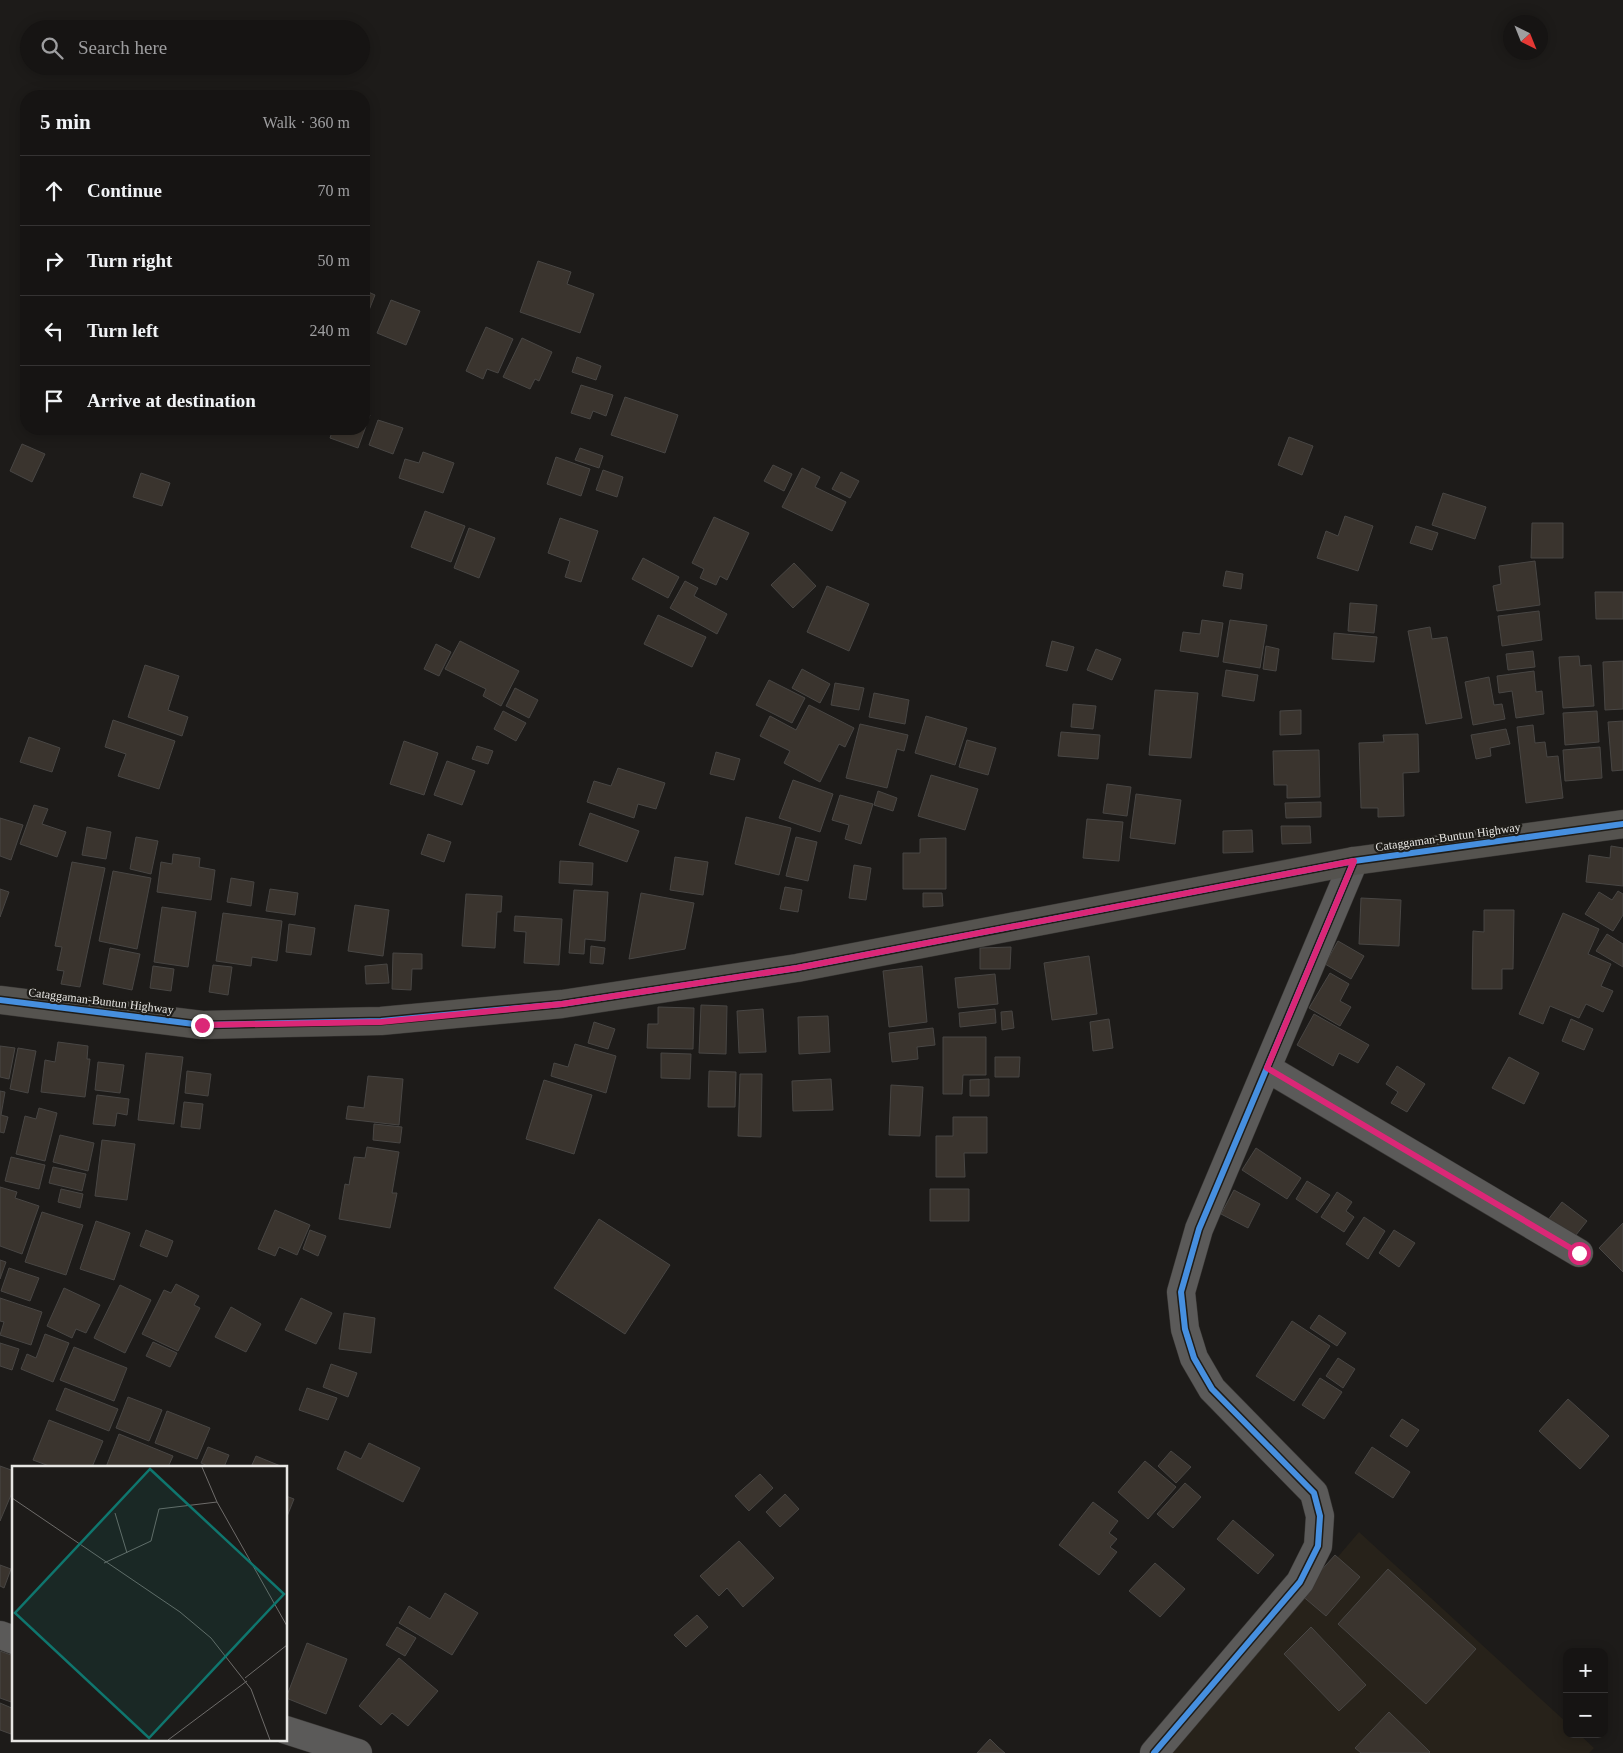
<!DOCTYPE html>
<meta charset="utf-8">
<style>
:root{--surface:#161413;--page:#1f1d1c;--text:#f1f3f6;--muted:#9e9ea0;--line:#353333}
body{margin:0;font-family:"Times New Roman",serif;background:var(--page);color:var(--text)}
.controls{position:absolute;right:15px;bottom:15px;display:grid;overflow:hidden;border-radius:10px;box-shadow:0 2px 12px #0003}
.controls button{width:45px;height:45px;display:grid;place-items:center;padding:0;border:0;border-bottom:1px solid var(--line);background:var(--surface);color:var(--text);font:25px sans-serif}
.compass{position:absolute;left:1503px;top:15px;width:45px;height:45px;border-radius:50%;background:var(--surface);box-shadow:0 2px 12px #0003;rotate:137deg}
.stop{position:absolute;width:15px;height:15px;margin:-11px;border:4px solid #db2777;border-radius:50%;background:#fff}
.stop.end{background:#db2777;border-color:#fff;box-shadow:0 1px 5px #0008}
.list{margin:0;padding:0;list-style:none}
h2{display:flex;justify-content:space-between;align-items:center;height:65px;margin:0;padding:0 20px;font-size:21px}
h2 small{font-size:16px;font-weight:400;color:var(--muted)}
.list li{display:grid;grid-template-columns:32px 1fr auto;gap:15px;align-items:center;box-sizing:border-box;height:70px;padding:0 20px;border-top:1px solid var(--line)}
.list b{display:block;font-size:19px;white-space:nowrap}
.list em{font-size:16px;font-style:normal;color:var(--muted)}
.icon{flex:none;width:28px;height:28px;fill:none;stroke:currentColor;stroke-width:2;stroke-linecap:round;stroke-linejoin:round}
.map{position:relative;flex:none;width:1623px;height:1753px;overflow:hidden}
.search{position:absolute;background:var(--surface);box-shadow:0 2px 12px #0003;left:20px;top:20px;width:350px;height:55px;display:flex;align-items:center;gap:12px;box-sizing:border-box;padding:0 18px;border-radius:28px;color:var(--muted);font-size:19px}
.panel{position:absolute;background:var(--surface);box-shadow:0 2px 12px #0003;left:20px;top:90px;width:350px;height:345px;border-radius:20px}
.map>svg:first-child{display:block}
.built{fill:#27221a}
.building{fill:#3a342e;stroke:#484644}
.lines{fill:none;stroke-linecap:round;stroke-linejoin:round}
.street-casing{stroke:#383634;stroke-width:29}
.secondary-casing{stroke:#383634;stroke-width:29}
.street{stroke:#5b5a59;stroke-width:28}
.secondary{stroke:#55534f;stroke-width:28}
.cycleway-casing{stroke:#1e1c18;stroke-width:9}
.cycleway{stroke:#468fdf;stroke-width:6}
.route{stroke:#db2777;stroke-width:6}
.labels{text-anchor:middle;stroke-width:4.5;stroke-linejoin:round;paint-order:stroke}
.street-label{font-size:12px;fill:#e7e6e3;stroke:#1e1c18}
.inset-road{fill:none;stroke:#6e6c6a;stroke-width:1}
.view{fill:#0f766e;fill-opacity:0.15;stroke:#0f766e;stroke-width:2.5}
.inset-edge{fill:none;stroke:#e7e6e3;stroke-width:2.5}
</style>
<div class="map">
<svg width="1623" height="1753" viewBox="0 0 1623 1753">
<rect width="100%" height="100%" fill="#1d1b19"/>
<!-- built -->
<path class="built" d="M1359,1532L1567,1723V1734H1579L1594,1748L1589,1753H1171Z"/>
<!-- building -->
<path class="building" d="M538,261L571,272L567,284L594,294L580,333L520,312Z
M364,290L375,295L364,323Z
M391,300L420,311L406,345L377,333Z
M486,327L513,339L498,373L487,369L483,379L466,371Z
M522,338L552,352L539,381L535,379L530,389L503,377Z
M577,357L601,366L596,380L572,372Z
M581,385L613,395L606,416L593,411L590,419L571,413Z
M625,397L678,415L665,453L611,435Z
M364,413L370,415L358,448L330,438L333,429H364Z
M378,420L403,428L393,454L369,445Z
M1289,437L1313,446L1302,475L1278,465Z
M22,444L45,454L32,482L10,471Z
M580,448L603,456L599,468L575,460Z
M423,452L454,463L443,493L399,478L405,459L419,463Z
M556,457L590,469L581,496L547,484Z
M773,465L792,474L784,491L764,481Z
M802,468L820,477L815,487L846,502L832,531L782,507Z
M603,470L623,477L617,497L596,490Z
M841,472L859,481L850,498L832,489Z
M141,473L170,483L162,506L133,497Z
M1443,493L1486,507L1475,539L1432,525Z
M425,511L465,526L451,562L411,547Z
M1345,516L1373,526L1358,571L1317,558L1326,531L1338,536Z
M714,517L749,533L727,580L720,576L716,585L700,578L704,569L692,563Z
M560,518L598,531L581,582L565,577L570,561L548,553Z
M1532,523H1563V558H1531Z
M1416,526L1438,533L1432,550L1410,543Z
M469,528L495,538L479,578L454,568Z
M643,558L679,577L668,598L632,579Z
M1535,561L1540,605L1497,611L1493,586L1501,584L1499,566Z
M794,563L816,586L793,608L771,585Z
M1226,571L1243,574L1241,589L1223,586Z
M685,581L698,588L694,596L727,614L717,634L670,608Z
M827,586L869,604L849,651L807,632Z
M1595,592H1623V619H1596Z
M1350,603L1377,605L1374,633L1348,631Z
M1539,611L1542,640L1502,646L1498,616Z
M658,615L706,637L692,667L644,644Z
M1202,620L1223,623L1218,657L1180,651L1183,632L1200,634Z
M1230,620L1267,625L1260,668L1223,662Z
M1430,627L1432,639L1447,637L1462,718L1426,724L1408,631Z
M1334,633L1377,637L1374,662L1332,659Z
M460,641L519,671L501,706L483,696L486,689L445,669Z
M1052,641L1074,647L1067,671L1046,666Z
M436,644L451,652L439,676L424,669Z
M1266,646L1279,649L1276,671L1263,669Z
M1096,649L1121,659L1112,680L1087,670Z
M1533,651L1535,667L1508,670L1506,654Z
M1579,656L1580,666L1591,665L1594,706L1563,708L1559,657Z
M1623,661V709L1605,710L1603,662Z
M145,665L179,676L168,710L188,717L182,736L128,717Z
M802,669L830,684L820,703L792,688Z
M1226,670L1258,675L1254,701L1222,696Z
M1534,671L1536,692L1542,691L1544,714L1516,718L1512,691L1499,693L1497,676Z
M1489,677L1494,705L1502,704L1505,719L1473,725L1465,682Z
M769,680L805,698L792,723L756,705Z
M835,683L864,688L859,710L831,705Z
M515,688L538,700L529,718L506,706Z
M1155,690L1198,693L1191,758L1149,755Z
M874,693L909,700L905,724L869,717Z
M1073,704L1096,706L1093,729L1071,727Z
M809,705L854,728L845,747L839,744L820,782L784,763L790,751L760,736L770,716L796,730Z
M1301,710V734L1280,735V711Z
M503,711L526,723L516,741L494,729Z
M1597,711L1599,742L1565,745L1563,713Z
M926,716L967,728L955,765L915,753Z
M113,720L175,741L159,789L118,776L126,754L105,747Z
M1623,721V770L1612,771L1608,722Z
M860,724L908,735L904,751L897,749L887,788L846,778Z
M1533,725L1535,743L1545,742L1547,757L1558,756L1563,798L1526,803L1517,727Z
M1506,729L1510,744L1490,748L1491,756L1476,759L1471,735Z
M1061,732L1100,735L1098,759L1058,756Z
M1418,734L1419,772L1403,773L1404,816L1378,817V808H1361L1359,743L1384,742L1383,735Z
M29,737L60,748L52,772L20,762Z
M967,740L996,748L988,775L959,767Z
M404,741L438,753L424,795L390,784Z
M477,746L493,751L488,764L472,759Z
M1600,747L1602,778L1565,781L1563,750Z
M1319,750L1320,797L1287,798V785H1274L1273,751Z
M716,752L740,759L734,780L710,774Z
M447,761L475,771L462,805L434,795Z
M618,768L665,783L656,809L638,804L634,818L587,802L594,781L611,786Z
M931,775L978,789L965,830L918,816Z
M793,780L833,794L820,832L779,818Z
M1107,784L1131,787L1127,816L1103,813Z
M878,791L897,798L893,811L874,805Z
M1136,794L1181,800L1175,844L1130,838Z
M840,795L873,804L861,844L845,839L849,825L832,820Z
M1321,802V817L1286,818L1285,803Z
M34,805L48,809L42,824L66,832L57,857L20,844Z
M590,813L639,831L627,862L579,845Z
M746,817L791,828L779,875L735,864Z
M0,818L23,825L11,860L0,856Z
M1087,819L1123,822L1119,861L1083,858Z
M1281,826H1310L1311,843L1282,844Z
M87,827L111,832L106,859L82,855Z
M1252,830L1253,852L1223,853V831Z
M428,834L451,842L444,862L421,854Z
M136,837L158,841L151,874L130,869Z
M796,837L817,842L808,881L786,876Z
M946,838V889H903V853H920V839Z
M1611,846L1623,848V886L1586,882L1589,855L1610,858Z
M173,854L200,858L199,867L215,870L211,900L157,892L161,862L172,864Z
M675,857L708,862L703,895L670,890Z
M560,861L593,863L592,885L559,883Z
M72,862L105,868L80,987L61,984L64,971L57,970L62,947L55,946Z
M854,865L871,868L866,900L849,898Z
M113,871L151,878L137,949L99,941Z
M231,878L254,882L251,906L227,902Z
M785,887L802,890L798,912L780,909Z
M0,889L9,892L0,917Z
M270,889L298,893L295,915L266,911Z
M574,890L608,892L605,941L585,939L584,954L569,953Z
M1618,891L1623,894V915L1613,931L1585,914L1599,892L1612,900Z
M641,893L694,903L685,949L629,959Z
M923,893H942L943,906L923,907Z
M466,894L502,896L501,912H497L495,948L462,946Z
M1361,898L1401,900L1399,946L1359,944Z
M355,905L389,910L383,956L348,951Z
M162,907L196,912L188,967L154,962Z
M1484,910H1514L1513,969H1502V989H1472L1473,931L1484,932Z
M223,913L282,921L277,961L252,957L251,966L216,961Z
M1563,913L1599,929L1588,954L1611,964L1601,986L1613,991L1603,1012L1586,1004L1579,1018L1550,1006L1543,1024L1519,1014Z
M515,916L562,919L559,965L524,963L526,932L514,931Z
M289,924L315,928L311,955L286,952Z
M1607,934L1623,944V967L1596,951Z
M1338,941L1364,956L1351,979L1325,964Z
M591,946L605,948L603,964L590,963Z
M1011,947L1010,969H980V948Z
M110,948L140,954L132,990L103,984Z
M393,953L422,954V969H412L411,990L392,989Z
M1089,956L1097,1014L1052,1020L1044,963Z
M387,964L389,983L366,984L365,966Z
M213,965L232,967L228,995L209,992Z
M153,966L174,969L171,991L150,988Z
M922,966L927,1022L889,1027L883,971Z
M1330,973L1349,984L1340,1001L1351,1007L1340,1026L1309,1008Z
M995,974L998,1004L958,1008L955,978Z
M701,1005L727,1006L726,1054L699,1053Z
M658,1007L694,1008L693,1049L647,1048L648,1024H658Z
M763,1009L766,1052L739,1053L737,1011Z
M995,1009L996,1023L960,1027L959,1013Z
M1012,1011L1014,1028L1002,1030L1001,1012Z
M1314,1014L1369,1045L1358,1063L1339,1053L1333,1066L1297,1045Z
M828,1016L830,1052L799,1054L798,1017Z
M1109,1019L1113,1048L1093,1051L1090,1022Z
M1571,1019L1593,1029L1584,1050L1562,1041Z
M594,1022L615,1029L608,1049L588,1043Z
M933,1028L935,1045L917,1047L918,1059L892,1062L889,1033Z
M943,1037H986V1075H963L962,1094H943Z
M58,1042L88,1046L87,1059H90L85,1097L41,1092L45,1060L55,1062Z
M575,1044L616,1056L606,1093L551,1076L554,1063L568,1067Z
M0,1046L15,1048L9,1079L0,1077Z
M18,1048L36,1051L28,1093L10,1089Z
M146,1053L183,1057L174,1124L138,1120Z
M661,1053L691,1054L690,1079L661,1078Z
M995,1057H1020L1019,1077H995Z
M1509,1057L1539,1073L1524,1104L1492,1088Z
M98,1062L124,1065L120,1093L95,1090Z
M1397,1066L1425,1084L1407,1112L1391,1103L1398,1092L1386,1084Z
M187,1071L211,1074L208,1096L185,1093Z
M709,1071L736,1072L735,1107H708Z
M740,1074H762L761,1137L738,1136Z
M368,1076L403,1079L399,1125L346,1119L348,1106L364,1108Z
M831,1079L833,1110L793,1111L792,1081Z
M989,1079V1096H970V1080Z
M544,1080L592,1095L574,1154L526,1139Z
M891,1085L923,1087L920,1136L889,1135Z
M0,1091L5,1092L1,1115L8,1117L4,1133L0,1132Z
M97,1095L129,1099L127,1115L117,1113L115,1126L93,1124Z
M184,1102L203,1104L200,1129L181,1127Z
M39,1108L57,1113L45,1161L16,1154L25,1116L36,1119Z
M953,1117H987V1153H964L965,1177H936V1136H953Z
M374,1124L402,1127L400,1143L373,1140Z
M60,1135L94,1143L88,1171L53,1162Z
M102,1140L135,1144L127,1200L95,1196Z
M367,1147L399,1152L392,1193H397L390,1228L339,1219L345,1184L349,1185L354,1157L365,1158Z
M1256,1148L1301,1178L1287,1199L1242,1170Z
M11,1157L45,1165L39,1189L5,1181Z
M53,1167L86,1174L82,1191L49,1183Z
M1307,1181L1330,1195L1317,1213L1296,1199Z
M0,1187L17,1192L15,1198L39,1206L22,1254L0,1246Z
M61,1189L83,1194L80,1208L58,1202Z
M930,1189H969V1221H930Z
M1234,1190L1260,1204L1248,1228L1221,1214Z
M1337,1192L1352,1202L1346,1211L1354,1217L1344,1232L1321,1217Z
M1562,1202L1587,1221L1572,1240L1547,1221Z
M275,1210L310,1225L297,1255L279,1247L275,1256L258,1249Z
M42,1212L83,1225L66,1275L25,1262Z
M1364,1217L1385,1231L1368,1259L1346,1244Z
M599,1219L670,1265L625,1334L554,1288Z
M96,1221L130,1233L114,1280L80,1269Z
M1623,1223V1272L1599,1248Z
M146,1230L173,1241L167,1257L140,1246Z
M310,1230L326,1236L318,1256L303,1249Z
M1394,1230L1415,1243L1399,1267L1379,1253Z
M0,1260L6,1262L0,1279Z
M9,1268L39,1278L30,1301L1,1291Z
M176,1284L199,1296L194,1305L200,1308L178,1351L142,1334L164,1290L171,1293Z
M120,1285L151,1300L125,1353L94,1338Z
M64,1288L100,1305L86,1333L76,1329L72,1338L47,1326Z
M0,1298L42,1312L31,1345L0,1335L4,1322L0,1321Z
M301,1298L332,1313L316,1344L285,1330Z
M231,1307L261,1324L246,1352L215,1337Z
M344,1313L375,1318L371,1353L339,1349Z
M1319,1315L1346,1333L1337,1346L1310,1328Z
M1292,1321L1330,1346L1294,1401L1256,1376Z
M45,1334L69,1343L53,1382L21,1369L27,1354L36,1358Z
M153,1342L177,1353L170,1367L146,1356Z
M0,1343L19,1349L12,1370L0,1366Z
M74,1347L127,1368L114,1401L60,1380Z
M1338,1358L1355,1369L1343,1388L1326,1376Z
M331,1364L357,1373L348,1397L323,1387Z
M1320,1378L1342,1392L1324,1419L1302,1405Z
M65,1388L118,1409L109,1431L56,1410Z
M307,1388L337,1398L328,1420L299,1410Z
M128,1397L162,1410L149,1441L116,1428Z
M1568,1399L1609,1436L1580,1469L1539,1431Z
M167,1411L210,1428L197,1459L155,1443Z
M1402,1419L1419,1430L1407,1447L1390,1436Z
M49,1420L103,1441L92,1467H52L33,1460Z
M119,1434L173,1456L168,1467H106Z
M369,1443L420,1468L403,1502L337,1469L345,1451L361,1459Z
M208,1447L229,1455L224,1467H210L201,1463Z
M1372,1447L1410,1472L1393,1498L1355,1473Z
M1171,1451L1191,1467L1176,1483L1158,1466Z
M256,1456L283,1467H251Z
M1145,1461L1176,1487L1148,1519L1118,1492Z
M0,1466L14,1471V1488L0,1521Z
M760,1474L773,1488L749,1511L735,1496Z
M1185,1483L1201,1497L1173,1528L1157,1514Z
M785,1494L799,1509L780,1527L766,1512Z
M286,1496L294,1499L286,1519Z
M1093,1502L1118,1521L1109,1533L1117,1539L1110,1547L1117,1552L1099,1575L1059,1545Z
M1233,1520L1274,1555L1258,1574L1217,1539Z
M739,1541L774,1578L743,1607L727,1588L719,1596L700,1576Z
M1335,1555L1360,1577L1326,1616L1300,1594Z
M1155,1563L1185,1589L1160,1617L1129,1591Z
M0,1565L11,1569L4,1588L0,1586Z
M1388,1569L1476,1649L1426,1704L1338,1624Z
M445,1593L478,1613L452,1655L399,1623L409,1606L430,1619Z
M697,1615L708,1627L686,1647L674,1635Z
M397,1627L416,1638L405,1656L386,1645Z
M1311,1627L1366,1685L1339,1711L1284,1654Z
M307,1643L347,1659L326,1714L286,1698Z
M0,1651L14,1656V1703L0,1698Z
M399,1658L438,1691L408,1726L392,1713L381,1725L359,1706Z
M0,1703L14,1709V1727L11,1734L0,1730Z
M1389,1712L1430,1752L1429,1753H1361L1355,1748Z
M990,1739L998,1747L1005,1753H977Z"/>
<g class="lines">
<!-- street casing -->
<g class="street-casing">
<path id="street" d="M1267,1068L1579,1253
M0,1635L14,1640
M286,1730L358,1753
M1154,1753L1300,1582L1318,1546L1320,1516L1314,1493L1212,1389L1194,1358L1185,1329L1181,1292L1199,1229L1354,861"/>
</g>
<!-- secondary casing -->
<g class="secondary-casing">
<path id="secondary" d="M0,1000L202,1025L381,1021L562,1004L797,968L1354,861L1623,824"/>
</g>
<!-- street -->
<use href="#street" class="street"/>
<!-- secondary -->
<use href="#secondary" class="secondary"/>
<!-- cycleway casing -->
<g class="cycleway-casing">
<path id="cycleway" d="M0,1000L202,1025L381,1021L562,1004L797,968L1354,861L1623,824
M1154,1753L1300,1582L1318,1546L1320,1516L1314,1493L1212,1389L1194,1358L1185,1329L1181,1292L1199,1229L1354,861"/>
</g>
<!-- cycleway -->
<use href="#cycleway" class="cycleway"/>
</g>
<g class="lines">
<!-- route -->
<path class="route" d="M202,1025L381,1022L562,1004L797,968L1354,861L1267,1068L1579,1253"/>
</g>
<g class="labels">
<!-- street labels -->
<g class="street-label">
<text transform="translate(1448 837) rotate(-8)" y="4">Cataggaman-Buntun Highway</text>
<text transform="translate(101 1001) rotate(7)" y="4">Cataggaman-Buntun Highway</text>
</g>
</g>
<!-- overview -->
<g transform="translate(12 1466)">
<rect width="275" height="275" fill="#1d1b19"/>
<path class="inset-road" d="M190,1L205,36L275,160M0,32L168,146L199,172L239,223L258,274M103,47L115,87M92,97L139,75L147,43L205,36M233,212L275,179M156,274L235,215"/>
<path class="view" d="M138,3L272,128L137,272L3,147Z"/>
<rect width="275" height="275" class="inset-edge"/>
</g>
</svg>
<div class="controls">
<button>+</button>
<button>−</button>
</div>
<svg class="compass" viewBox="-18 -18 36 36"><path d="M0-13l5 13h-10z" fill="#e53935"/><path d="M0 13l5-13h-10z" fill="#9e9ea0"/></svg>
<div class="stop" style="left:1579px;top:1253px"></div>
<div class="stop end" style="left:202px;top:1025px"></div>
<div class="search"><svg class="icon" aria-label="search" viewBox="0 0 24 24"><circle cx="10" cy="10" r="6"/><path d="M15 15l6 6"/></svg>Search here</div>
<section class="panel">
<h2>5 min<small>Walk · 360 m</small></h2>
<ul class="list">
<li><svg class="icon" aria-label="ahead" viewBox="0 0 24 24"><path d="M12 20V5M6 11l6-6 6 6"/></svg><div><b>Continue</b></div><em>70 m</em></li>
<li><svg class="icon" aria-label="right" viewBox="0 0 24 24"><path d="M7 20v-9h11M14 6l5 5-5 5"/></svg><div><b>Turn right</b></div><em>50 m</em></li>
<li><svg class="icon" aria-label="left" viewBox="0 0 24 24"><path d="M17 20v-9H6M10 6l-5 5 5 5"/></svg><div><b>Turn left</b></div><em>240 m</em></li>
<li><svg class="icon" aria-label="arrive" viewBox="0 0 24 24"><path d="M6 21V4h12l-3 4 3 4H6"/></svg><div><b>Arrive at destination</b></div></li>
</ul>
</section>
</div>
